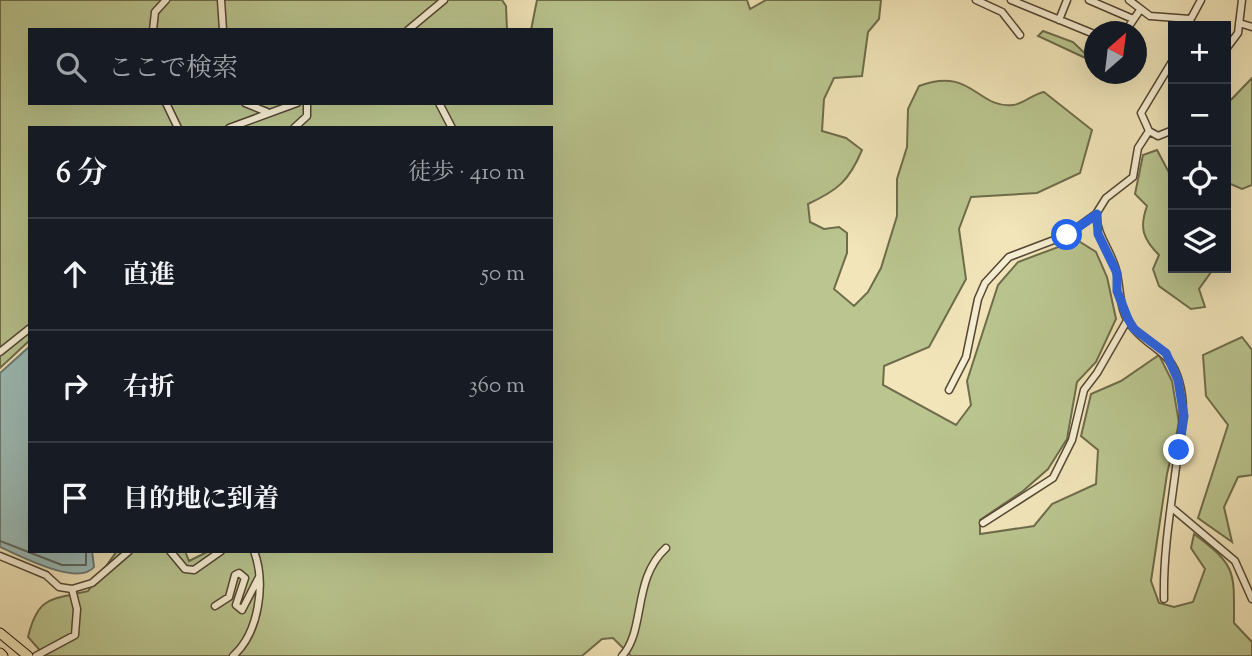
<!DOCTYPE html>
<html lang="ja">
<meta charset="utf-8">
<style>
:root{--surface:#171b24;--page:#242831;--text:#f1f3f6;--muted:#9ea1a6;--line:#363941}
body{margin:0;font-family:"Sorts Mill Goudy","Noto Serif JP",serif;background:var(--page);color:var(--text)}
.controls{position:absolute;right:21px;top:21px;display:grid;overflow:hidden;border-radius:0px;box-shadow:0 7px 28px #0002}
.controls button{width:63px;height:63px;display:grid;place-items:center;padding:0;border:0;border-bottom:2px solid var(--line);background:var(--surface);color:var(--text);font:35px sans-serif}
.compass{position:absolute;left:1084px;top:21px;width:63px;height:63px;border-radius:50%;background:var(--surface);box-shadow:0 7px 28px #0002;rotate:28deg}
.stop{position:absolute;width:21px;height:21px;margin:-16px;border:5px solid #2563eb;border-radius:50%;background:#fff}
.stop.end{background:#2563eb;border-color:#fff;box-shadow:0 2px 7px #0008}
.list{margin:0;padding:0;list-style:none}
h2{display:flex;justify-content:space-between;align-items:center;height:91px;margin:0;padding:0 28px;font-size:30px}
h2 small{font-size:23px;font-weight:400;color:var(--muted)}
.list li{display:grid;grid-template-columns:46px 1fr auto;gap:21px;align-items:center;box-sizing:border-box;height:112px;padding:0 28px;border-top:2px solid var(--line)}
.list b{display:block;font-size:26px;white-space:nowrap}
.list em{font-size:23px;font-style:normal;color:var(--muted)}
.icon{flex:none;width:38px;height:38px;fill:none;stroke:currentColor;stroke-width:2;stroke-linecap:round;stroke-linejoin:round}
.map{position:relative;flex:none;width:1252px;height:656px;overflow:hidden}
.search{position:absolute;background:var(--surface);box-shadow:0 7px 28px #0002;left:28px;top:28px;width:525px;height:77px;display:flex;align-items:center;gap:18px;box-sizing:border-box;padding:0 24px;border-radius:0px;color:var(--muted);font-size:26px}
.panel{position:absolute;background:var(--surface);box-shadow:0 7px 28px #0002;left:28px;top:126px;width:525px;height:427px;border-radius:0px}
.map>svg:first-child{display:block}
.green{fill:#bac58f;stroke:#6e6c4b;stroke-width:2}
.water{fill:#9ebdb8;stroke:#6d7971;stroke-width:2}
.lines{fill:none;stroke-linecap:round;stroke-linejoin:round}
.shore{stroke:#606860;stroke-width:2}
.minor-casing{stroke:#564734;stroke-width:9}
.highway-casing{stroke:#231207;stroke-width:11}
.minor{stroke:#f6eed2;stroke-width:6}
.highway{stroke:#f1e5b9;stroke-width:9}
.route{stroke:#2563eb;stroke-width:9}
</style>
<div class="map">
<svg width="1252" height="656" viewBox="0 0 1252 656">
<rect width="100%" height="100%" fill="#f1e5b9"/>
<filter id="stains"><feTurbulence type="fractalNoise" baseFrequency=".00286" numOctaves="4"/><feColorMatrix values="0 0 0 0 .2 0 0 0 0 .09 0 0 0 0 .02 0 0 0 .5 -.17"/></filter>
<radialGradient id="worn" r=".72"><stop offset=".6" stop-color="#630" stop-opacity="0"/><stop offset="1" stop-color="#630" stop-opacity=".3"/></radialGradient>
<!-- green -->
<path class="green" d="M0,0H502L506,6L507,30H30V103H551V30H531L537,0H747L750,9L766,0H881L879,19L868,32L862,76L834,78L824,99L822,131L846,138L862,150C849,181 838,190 808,204L810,222L824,229L839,227L847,233V253L834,289L854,306L868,292L881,268L897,216V179L907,147L908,109L919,86C972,66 977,109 1013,105C1023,104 1033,94 1044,92L1092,130L1080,173L1037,193L971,197L959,229L966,279L929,347L884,366L883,385L956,425L971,405L967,381L998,285L1018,262L1077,240L1096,252L1107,277L1116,319L1096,362L1077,382L1067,439L1048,469L1023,491L980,520V534L1034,526L1052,504L1096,484L1098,450L1081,436L1091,394L1121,381L1159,355L1172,381L1179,423L1167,474L1151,581L1159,603L1174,607L1193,602L1205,569L1191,548L1194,534C1237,566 1234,571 1234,623L1252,642V656H631L613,638L602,639L582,656H45L28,637C38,596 50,600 88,591L117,551H185L189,561L209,551H551V128H30V340L0,368Z
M1043,31L1073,42L1094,62L1038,36Z
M1252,78V185L1242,189L1226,182V105Z
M1157,150L1173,180V268H1214L1199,289L1205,307L1191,309L1159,286L1153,269L1159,255C1143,239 1139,228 1147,206L1135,194L1143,155Z
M1242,337L1252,350V475L1238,477L1224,507L1232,542L1198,518L1228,425L1206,396L1203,355Z"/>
<!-- water -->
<path class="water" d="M30,346V551H92L94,567C78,587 19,555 0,547V373Z"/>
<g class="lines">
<!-- shore -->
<path class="shore" d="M0,541L62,565H86V551"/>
<!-- minor casing -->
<g class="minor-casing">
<path id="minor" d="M221,0L223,30
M976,0L1002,12L1020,35
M1011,0L1094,34
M1089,0L1133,19
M1129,0L1150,16L1190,19
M1059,20L1067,0
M1239,23L1252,27
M1187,26L1201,0
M153,30L155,12L166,0
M408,30L444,0
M1125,32L1140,10
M1226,49L1238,33L1242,0
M1173,60L1141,113L1149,131L1158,136L1173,130
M166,103L178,128
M245,103L267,112
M439,103L452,128
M229,128L297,103
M294,128L307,116V103
M1096,214C1097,238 1113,252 1117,274C1121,293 1119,313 1134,329C1152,350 1170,350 1179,381C1187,409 1181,433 1177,460C1171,507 1163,552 1164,599
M0,352L30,328
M949,390L966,357L978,299L985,283L1009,257L1067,235L1096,214L1106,198L1133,177L1138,148L1149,131
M1172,508L1235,561L1252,599
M983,523L1053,478L1072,440L1084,390L1097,373L1128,319
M170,551L185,569L194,570L221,551
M0,556L46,575L59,587L72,589
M215,606L229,597L235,575L239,573L245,578L236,605L242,610L259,577
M36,656L75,635L77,609L72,589L92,583L129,551
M233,656C259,633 266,583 254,551
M622,656C646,630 632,579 666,548"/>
</g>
<!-- highway casing -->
<g class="highway-casing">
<path id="highway" d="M0,633L28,656
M0,653L3,656"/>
</g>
<!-- minor -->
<use href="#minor" class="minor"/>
<!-- highway -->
<use href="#highway" class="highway"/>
</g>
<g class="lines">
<!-- route -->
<path class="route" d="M1067,235L1097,214L1098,234L1117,273V291L1128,319L1134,329L1166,353L1178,380L1184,416L1179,450"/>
</g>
<rect width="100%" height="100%" filter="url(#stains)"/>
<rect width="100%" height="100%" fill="url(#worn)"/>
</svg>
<div class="controls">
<button>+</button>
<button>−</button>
<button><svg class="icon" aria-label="locate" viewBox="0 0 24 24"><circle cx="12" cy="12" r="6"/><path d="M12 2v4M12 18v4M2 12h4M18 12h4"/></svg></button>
<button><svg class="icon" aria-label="layers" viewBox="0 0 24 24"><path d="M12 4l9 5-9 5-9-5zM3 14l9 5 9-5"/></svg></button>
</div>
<svg class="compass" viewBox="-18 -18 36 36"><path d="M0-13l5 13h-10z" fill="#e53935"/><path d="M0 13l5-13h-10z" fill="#9ea1a6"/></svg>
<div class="stop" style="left:1067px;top:235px"></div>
<div class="stop end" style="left:1179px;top:450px"></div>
<div class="search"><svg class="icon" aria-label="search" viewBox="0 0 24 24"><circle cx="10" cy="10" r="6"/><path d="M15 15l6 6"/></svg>ここで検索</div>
<section class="panel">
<h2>6 分<small>徒歩 · 410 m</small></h2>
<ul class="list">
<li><svg class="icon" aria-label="ahead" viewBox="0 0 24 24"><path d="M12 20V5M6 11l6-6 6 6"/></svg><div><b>直進</b></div><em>50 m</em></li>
<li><svg class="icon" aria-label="right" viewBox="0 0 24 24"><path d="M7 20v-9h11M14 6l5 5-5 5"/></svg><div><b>右折</b></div><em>360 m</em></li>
<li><svg class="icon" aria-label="arrive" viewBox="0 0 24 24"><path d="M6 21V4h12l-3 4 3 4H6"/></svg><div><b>目的地に到着</b></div></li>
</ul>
</section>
</div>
